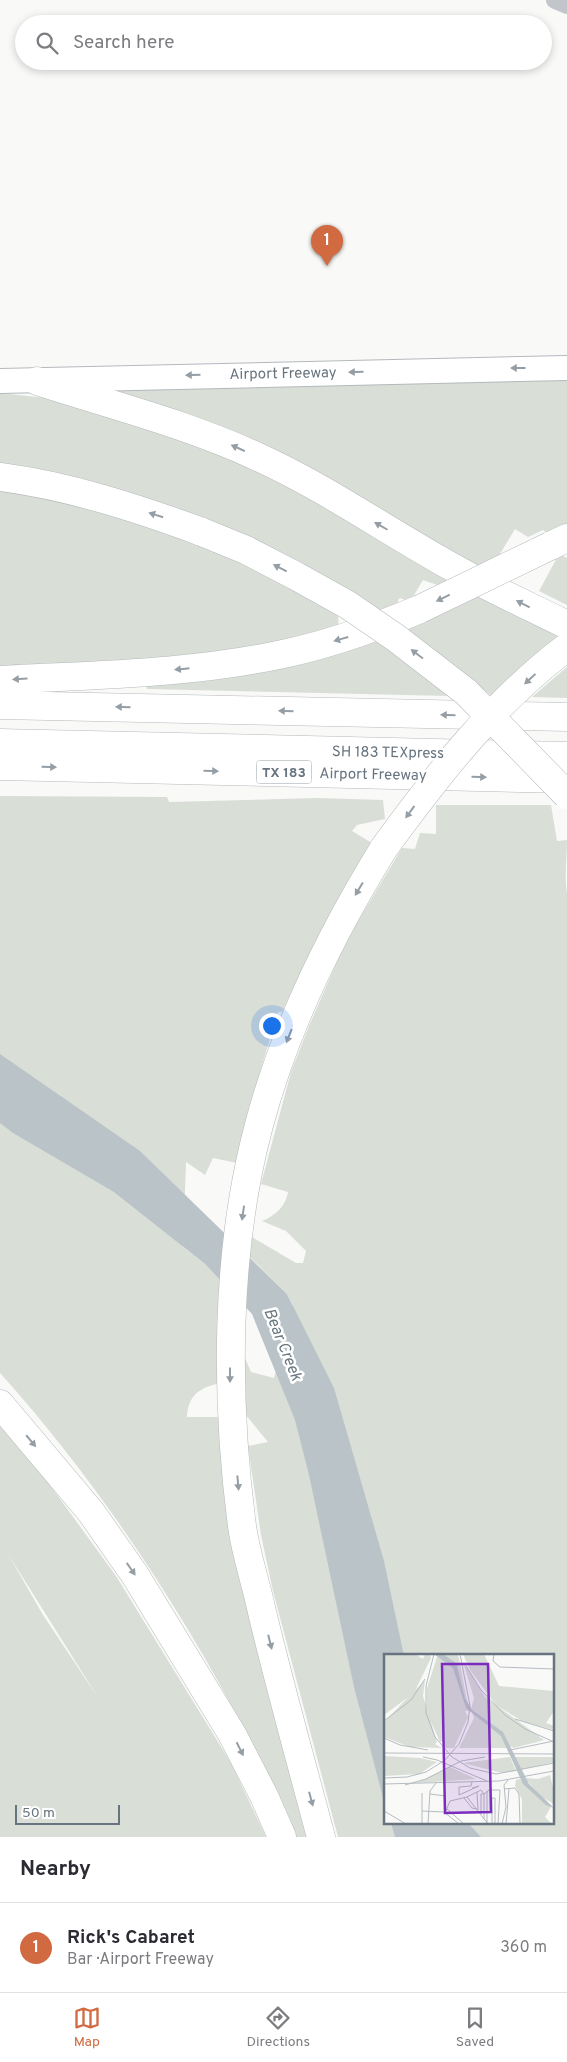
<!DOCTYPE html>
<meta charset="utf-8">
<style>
:root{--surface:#fff;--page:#f2f2f3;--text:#2b2b33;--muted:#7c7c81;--line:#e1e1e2;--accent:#d16a40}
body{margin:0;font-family:Overpass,sans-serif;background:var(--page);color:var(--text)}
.scale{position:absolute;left:15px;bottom:12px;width:105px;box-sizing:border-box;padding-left:5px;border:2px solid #67747f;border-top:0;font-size:14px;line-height:18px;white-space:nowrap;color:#67747f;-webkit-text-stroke:4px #fff;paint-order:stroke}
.you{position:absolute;left:271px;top:1025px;width:18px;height:18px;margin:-12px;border:4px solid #fff;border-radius:50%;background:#1a73e8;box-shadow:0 0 0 8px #1a73e833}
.badge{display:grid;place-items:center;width:32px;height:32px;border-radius:50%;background:var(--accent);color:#fff;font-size:16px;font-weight:700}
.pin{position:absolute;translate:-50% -41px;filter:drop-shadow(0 1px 2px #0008)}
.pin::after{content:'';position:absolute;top:26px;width:18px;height:15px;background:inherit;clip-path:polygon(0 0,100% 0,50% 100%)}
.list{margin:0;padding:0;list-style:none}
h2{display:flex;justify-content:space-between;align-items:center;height:65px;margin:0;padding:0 20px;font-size:21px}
h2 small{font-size:16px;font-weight:400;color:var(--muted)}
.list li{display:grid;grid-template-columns:32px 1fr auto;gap:15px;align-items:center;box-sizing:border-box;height:90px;padding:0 20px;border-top:1px solid var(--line)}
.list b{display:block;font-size:19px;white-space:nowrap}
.list p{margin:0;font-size:16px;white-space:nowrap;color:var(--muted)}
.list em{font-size:16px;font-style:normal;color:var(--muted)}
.icon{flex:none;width:28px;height:28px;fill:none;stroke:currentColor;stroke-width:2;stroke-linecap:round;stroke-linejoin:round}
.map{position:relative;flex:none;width:567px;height:1837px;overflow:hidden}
.search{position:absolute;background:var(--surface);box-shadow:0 2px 8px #0003;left:15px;right:15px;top:15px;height:55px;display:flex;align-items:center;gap:12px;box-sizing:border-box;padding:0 18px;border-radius:28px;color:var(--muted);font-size:19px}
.sheet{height:155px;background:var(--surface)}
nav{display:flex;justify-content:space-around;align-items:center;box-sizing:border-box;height:70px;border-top:1px solid var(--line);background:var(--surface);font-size:14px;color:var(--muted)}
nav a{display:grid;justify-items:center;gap:2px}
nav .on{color:var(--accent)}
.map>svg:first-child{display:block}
.green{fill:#d9ded7;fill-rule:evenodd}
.water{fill:#bac3c8}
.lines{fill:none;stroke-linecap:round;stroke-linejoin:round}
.secondary-casing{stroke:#b4b9bd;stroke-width:26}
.motorway-casing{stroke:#b5b9bc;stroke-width:29}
.minor{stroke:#c2c5c9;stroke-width:18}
.secondary{stroke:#fff;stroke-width:24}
.motorway{stroke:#fff;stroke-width:28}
.motorway-bridge-casing{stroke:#b5b9bc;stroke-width:29;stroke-linecap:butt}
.motorway-bridge{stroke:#fff;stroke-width:28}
.oneway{fill:#959ea5}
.labels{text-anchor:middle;stroke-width:5;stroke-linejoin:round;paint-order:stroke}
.shield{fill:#fff;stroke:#959ea5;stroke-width:1}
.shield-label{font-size:14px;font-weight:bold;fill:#67747f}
.street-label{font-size:15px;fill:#67747f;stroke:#fff}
.water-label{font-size:16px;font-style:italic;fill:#687880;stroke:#fff}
.inset-road{fill:none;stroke:#b6bcc1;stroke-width:1}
.view{fill:#7b2cbf;fill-opacity:0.15;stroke:#7b2cbf;stroke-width:2.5}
.inset-edge{fill:none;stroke:#67747f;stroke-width:2.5}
</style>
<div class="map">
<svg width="567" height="1837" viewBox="0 0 567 1837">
<rect width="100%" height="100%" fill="#f9f9f8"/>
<!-- green -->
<path class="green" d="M567,377V526L550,535L543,530L528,537L515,529L494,564L481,571L99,386Z
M0,393L55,399L184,432L463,579L446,588L423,580L410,602L400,598L398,600L400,605L383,612L347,589L267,546L0,464Z
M0,491C116,507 240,553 338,616L339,630L272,648L0,671Z
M559,554L567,558V605L539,591Z
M482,590L562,634L493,697L405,627Z
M375,639L449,696L147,689L146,683Z
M567,667V698L532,697Z
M0,796L167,797L169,802L317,798L383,800L385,819L357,825L352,831L372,843L301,972L282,1012H278L250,1105L237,1163L213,1158L205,1175L186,1162L183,1247L205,1264L220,1280L217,1384C198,1388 188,1397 187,1417H218L225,1503L236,1563L308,1837H295C279,1804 266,1770 249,1738C180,1607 99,1483 0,1373Z
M436,805H551L557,841L567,840C567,858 564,875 567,893V1837H338L273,1591L261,1535L248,1446L268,1442L245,1414V1358L251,1372L274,1378L293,1305L287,1294L249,1256L252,1237L296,1263H303L306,1251L286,1231L262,1221C275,1216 286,1206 288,1192L261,1184L291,1072L309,1026L346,941L402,848L415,849L420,833L436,834ZM386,1656H553V1823H386Z
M0,1425L47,1481L116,1576L231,1763L266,1837H0ZM8,1554L99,1699L43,1615Z"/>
<!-- water -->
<path class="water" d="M0,1054L140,1151L287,1294L334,1388L384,1561L404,1656H386V1809L354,1687L309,1475L295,1420L252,1314L205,1264L114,1192L13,1133L0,1123Z
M391,1823H468L481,1837H395Z"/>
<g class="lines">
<!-- secondary casing -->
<g class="secondary-casing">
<path id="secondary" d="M0,381L567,368"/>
</g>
<!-- motorway casing -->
<g class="motorway-casing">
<path id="motorway" d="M37,381C111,405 187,424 258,457C326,488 387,531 452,567C489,588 529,606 567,625
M0,477C69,486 137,508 202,532
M550,546L567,538
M0,680C94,675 191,674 283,654C331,644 375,628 420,609
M0,705L567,717
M0,743L567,756
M0,766L567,779
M0,1404L91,1512L135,1575L232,1734L264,1796L282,1837
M321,1837C301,1762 280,1687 262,1612C256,1583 246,1555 242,1526C225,1396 225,1252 259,1125C285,1027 331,934 384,848"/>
</g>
<!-- minor -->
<path class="minor" d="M555,0L567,5"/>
<!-- secondary -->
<use href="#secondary" class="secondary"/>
<!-- motorway -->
<use href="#motorway" class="motorway"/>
<!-- motorway-bridge casing -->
<g class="motorway-bridge-casing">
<path id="motorway-bridge" d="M202,532L246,550L296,576L348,605L396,638L466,692L567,795
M420,609L550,546
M384,848C437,775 495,701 567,647"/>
</g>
<!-- motorway-bridge -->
<use href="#motorway-bridge" class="motorway-bridge"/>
</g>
<!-- one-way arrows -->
<defs><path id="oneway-solid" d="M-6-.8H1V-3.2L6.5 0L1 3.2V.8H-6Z" transform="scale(1.25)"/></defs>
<g class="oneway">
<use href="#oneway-solid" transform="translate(518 368) rotate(180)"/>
<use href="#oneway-solid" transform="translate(356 372) rotate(179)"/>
<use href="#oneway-solid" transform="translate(193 375) rotate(179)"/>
<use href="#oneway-solid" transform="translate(238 448) rotate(-156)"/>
<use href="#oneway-solid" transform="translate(156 515) rotate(-162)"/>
<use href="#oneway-solid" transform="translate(381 526) rotate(-150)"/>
<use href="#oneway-solid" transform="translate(280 568) rotate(-153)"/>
<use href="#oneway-solid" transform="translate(443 598) rotate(154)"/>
<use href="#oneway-solid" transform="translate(523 604) rotate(-153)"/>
<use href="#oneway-solid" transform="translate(341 639) rotate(164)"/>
<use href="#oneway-solid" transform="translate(417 654) rotate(-143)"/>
<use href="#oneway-solid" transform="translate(182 669) rotate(174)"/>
<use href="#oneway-solid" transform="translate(20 679) rotate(177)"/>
<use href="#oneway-solid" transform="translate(530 679) rotate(137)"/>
<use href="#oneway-solid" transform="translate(123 707) rotate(-179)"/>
<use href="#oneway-solid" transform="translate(286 711) rotate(-179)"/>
<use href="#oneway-solid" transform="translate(448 715) rotate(-179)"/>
<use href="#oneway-solid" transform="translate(49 767) rotate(1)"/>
<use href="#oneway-solid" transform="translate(211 771) rotate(1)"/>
<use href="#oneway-solid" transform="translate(479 777) rotate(1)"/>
<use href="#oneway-solid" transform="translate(410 812) rotate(126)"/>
<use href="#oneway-solid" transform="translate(359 889) rotate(121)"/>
<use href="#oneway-solid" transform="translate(289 1036) rotate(111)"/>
<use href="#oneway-solid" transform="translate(243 1213) rotate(98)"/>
<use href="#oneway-solid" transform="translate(230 1375) rotate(90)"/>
<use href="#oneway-solid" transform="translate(31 1441) rotate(50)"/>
<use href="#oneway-solid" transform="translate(238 1483) rotate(85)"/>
<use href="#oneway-solid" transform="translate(131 1569) rotate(55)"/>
<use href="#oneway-solid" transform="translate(270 1642) rotate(76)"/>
<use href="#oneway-solid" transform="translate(240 1749) rotate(63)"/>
<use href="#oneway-solid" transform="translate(311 1799) rotate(75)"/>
</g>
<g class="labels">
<!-- shield labels -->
<rect class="shield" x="256.5" y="760.5" width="55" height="23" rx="4"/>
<g class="shield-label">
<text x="284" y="777">TX 183</text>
</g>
<!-- street labels -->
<g class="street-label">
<text transform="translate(283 373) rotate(-1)" y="5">Airport Freeway</text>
<text transform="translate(388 752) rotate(1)" y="5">SH 183 TEXpress</text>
<text transform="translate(373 774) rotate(1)" y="5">Airport Freeway</text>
</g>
<!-- water labels -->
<g class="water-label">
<text transform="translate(284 1344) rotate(68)" y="6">Bear Creek</text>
</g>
</g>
<!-- overview -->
<g transform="translate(384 1654)">
<rect width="170" height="170" fill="#f9f9f8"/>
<path d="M0,0H31L39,5L41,0H46L47,4L30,39L0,61ZM54,0H74L85,57H81L84,63L70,94H61L60,86L56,88L43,59V34ZM79,0H100L115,32L170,37V57L162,69L170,72V76L138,67L112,51L86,16ZM79,8L101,43L160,86L130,94L123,91V94H75L90,64L87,55L90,44ZM41,26L39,42L53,88L51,90L58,94L26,93L0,83V68ZM0,102L36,104L53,108L35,120L0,122ZM126,103L132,117L118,119L79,109ZM130,103H170V108L136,116ZM66,113L92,125L32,129ZM166,121L170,138V150L156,142L141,124L154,125ZM136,125L167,153L161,163L168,170H138V145L131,132L132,126Z" fill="#d9ded7"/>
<path d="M50,0H59L72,9L81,44L88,56L119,78L145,130L170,154L162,151L139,130L117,82L82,54L69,14Z" fill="#bac3c8"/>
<path class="inset-road" d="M50,0L42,32V59L51,83L68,103L86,114L112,120L170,109M110,0L109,7L116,13L170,15M82,12L97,36L121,61L141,75L170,88M131,65L170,77M0,67L27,46L41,25M0,84L16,91L44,96M126,96L170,87M0,99L170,100M39,103L53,106L103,127M0,124L23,123L42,118L61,106L75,90L84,68L86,52L76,0M0,130L115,127L170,117M21,131L42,125L77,107L101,103M88,134L95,132L75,141V133L87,132L88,128M120,135L131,134L135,140L136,170M93,138L94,156M46,140L62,142M100,140V165M83,143L97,136L100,140L105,136H116L114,170M80,144L88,154L93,155M63,155L80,170M0,157L22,170M38,157L60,158L75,170M61,159L66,147L83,143L104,170M97,160V140H100M103,169V137M38,170V139M44,170L46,137L52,129M108,170V144H111V170M118,170L122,153L120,131L124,126M122,170L125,135"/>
<path class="view" d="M58,10H104L107,158L61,159Z"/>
<rect width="170" height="170" class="inset-edge"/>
</g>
</svg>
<div class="scale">50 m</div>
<div class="you"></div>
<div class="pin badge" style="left:327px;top:266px">1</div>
<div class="search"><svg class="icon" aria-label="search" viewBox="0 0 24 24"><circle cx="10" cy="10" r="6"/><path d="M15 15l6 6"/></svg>Search here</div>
</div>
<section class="sheet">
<h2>Nearby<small></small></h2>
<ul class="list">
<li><span class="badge">1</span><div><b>Rick's Cabaret</b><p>Bar · Airport Freeway</p></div><em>360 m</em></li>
</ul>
</section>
<nav>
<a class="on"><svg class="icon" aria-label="map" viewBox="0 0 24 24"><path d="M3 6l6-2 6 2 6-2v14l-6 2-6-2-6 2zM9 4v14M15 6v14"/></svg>Map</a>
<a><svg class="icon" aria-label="directions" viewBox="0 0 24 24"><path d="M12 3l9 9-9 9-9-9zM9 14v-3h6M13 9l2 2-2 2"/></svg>Directions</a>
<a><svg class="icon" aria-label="saved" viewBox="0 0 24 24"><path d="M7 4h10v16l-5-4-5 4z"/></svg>Saved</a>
</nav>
